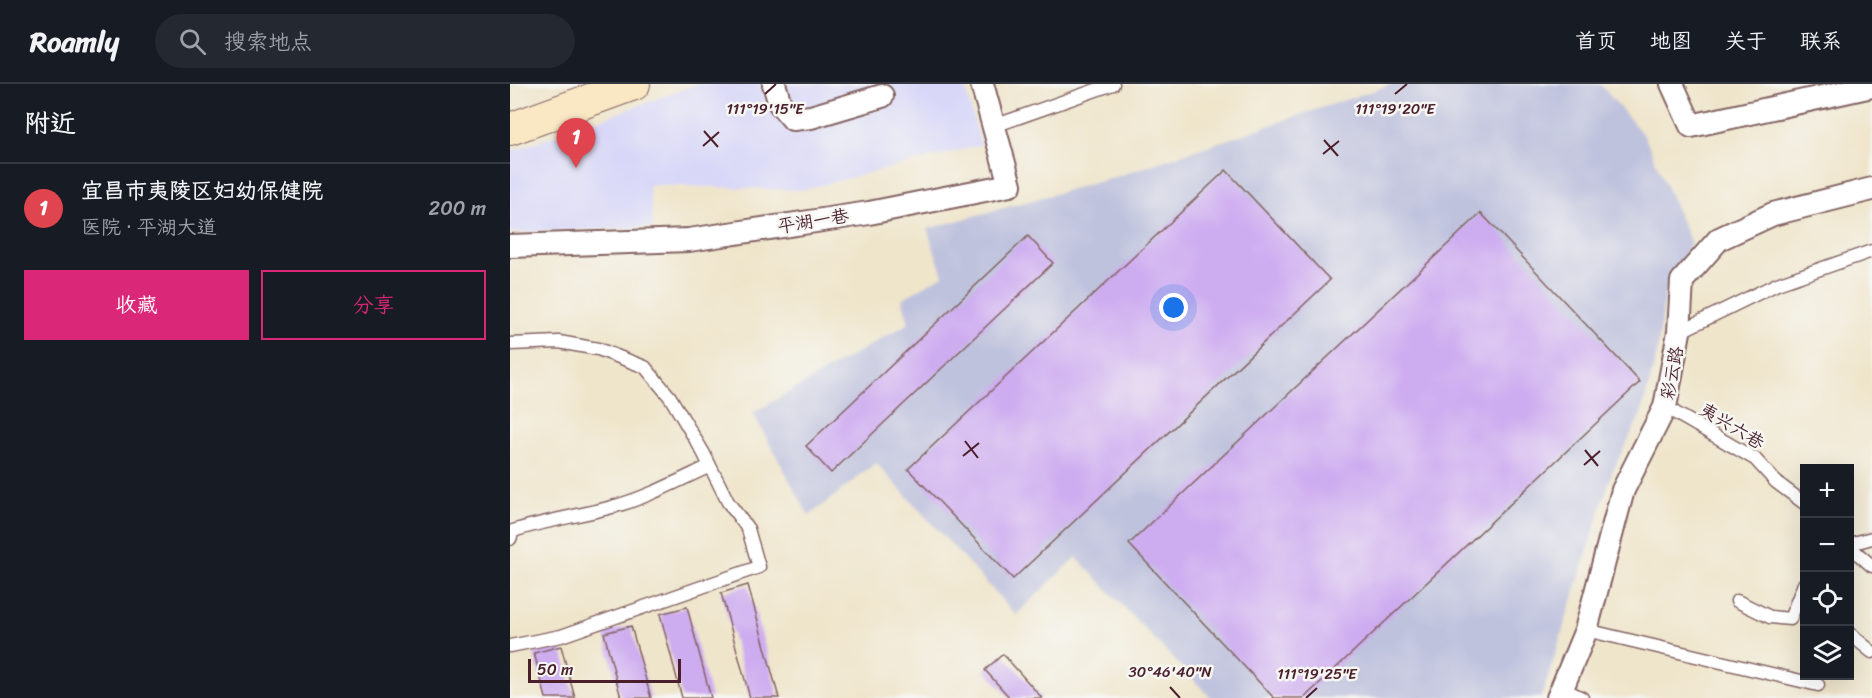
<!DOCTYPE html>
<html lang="zh">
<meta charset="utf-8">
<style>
:root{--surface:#171b24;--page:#242831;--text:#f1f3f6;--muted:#9ea1a6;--line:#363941;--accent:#db2777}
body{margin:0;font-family:Sriracha,"LXGW WenKai TC",sans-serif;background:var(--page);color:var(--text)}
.controls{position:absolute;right:18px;bottom:18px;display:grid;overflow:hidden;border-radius:0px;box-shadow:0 6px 24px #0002}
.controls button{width:54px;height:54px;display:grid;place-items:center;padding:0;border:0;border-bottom:2px solid var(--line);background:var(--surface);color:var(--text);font:30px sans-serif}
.scale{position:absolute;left:18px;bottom:15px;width:153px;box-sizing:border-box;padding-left:6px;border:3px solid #4a1f2b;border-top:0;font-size:16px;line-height:21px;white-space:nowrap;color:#4a1f2b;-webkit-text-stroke:4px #f6f6f2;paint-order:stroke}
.you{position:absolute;left:664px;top:224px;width:21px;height:21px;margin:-15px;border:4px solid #fff;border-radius:50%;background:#1a73e8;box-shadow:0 0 0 9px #1a73e833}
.badge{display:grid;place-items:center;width:39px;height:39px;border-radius:50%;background:var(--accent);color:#fff;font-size:20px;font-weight:700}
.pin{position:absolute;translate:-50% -50px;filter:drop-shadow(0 2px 3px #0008)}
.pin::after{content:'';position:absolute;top:32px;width:21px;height:18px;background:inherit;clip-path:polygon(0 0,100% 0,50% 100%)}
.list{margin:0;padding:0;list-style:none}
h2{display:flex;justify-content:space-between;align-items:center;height:78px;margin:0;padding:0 24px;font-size:26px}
h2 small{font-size:20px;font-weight:400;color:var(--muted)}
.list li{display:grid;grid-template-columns:39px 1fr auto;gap:18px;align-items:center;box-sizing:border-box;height:90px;padding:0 24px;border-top:2px solid var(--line)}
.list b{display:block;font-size:22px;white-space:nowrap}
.list p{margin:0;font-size:20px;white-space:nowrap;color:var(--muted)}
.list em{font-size:20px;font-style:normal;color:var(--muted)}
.actions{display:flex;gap:12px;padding:18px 24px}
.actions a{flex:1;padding:14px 0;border:2px solid var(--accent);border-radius:0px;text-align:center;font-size:21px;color:var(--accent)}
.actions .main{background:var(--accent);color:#fff}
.icon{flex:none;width:33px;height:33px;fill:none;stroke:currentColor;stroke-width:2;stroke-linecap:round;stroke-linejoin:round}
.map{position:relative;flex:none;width:1362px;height:614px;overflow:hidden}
header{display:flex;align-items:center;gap:36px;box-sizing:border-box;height:84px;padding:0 30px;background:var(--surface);border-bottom:2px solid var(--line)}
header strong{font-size:28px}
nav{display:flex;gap:33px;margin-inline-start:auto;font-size:21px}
.search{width:420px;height:54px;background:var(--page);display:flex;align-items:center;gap:15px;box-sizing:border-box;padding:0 21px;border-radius:33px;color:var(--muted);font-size:22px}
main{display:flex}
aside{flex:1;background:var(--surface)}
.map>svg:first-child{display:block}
.built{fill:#d8d7f8}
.industrial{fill:#bfc2dd}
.building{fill:#cdacf0}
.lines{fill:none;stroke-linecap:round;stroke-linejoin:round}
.service-casing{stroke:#846463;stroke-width:15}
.minor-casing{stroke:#846463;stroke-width:26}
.secondary-casing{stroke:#846463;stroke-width:34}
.service{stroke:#fff;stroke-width:12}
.minor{stroke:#fff;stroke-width:22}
.secondary{stroke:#fae7c3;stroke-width:32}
.ticks{fill:none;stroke:#4a1f2b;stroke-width:2}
.labels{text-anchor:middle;stroke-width:5;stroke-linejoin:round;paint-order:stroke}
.street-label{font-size:18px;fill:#4a1f2b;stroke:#f6f6f2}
.ticks-label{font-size:15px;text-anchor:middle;fill:#4a1f2b;stroke:#f6f6f2;stroke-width:5;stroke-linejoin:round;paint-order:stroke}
</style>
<header>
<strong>Roamly</strong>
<div class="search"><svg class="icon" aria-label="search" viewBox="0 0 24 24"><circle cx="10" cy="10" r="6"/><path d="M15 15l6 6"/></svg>搜索地点</div>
<nav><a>首页</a><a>地图</a><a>关于</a><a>联系</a></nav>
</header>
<main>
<aside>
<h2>附近<small></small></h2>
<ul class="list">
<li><span class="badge" style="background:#e0444e">1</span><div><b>宜昌市夷陵区妇幼保健院</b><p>医院 · 平湖大道</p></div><em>200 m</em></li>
</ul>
<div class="actions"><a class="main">收藏</a><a>分享</a></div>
</aside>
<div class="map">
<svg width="1362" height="614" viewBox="0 0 1362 614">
<rect width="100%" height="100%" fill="#f6f6f2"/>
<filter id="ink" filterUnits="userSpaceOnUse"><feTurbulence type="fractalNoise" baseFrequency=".0167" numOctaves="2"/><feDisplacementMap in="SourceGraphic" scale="12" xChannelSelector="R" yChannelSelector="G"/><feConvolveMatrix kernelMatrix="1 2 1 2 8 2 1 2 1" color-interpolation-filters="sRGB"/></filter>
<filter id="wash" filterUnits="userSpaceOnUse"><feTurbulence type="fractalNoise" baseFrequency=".008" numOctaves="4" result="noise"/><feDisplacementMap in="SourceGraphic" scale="24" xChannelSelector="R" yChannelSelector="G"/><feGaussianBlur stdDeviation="1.35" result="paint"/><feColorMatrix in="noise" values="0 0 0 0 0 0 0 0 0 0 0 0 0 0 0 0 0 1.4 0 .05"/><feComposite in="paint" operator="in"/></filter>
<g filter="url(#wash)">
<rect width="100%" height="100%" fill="#efe5cb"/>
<!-- built -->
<path class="built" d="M188,0H454L471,61L292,106L139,101L143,143L0,149V68Z"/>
<!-- industrial -->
<path class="industrial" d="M883,0H1090L1135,53L1181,159L1155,209L1147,270L1131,330L1102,388L1035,603L1030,614H701L566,473L506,531L366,379L299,432L243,329L399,239L392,215L433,191L417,145L602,94Z"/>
<g id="blocks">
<!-- building -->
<path class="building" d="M716,86L820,196L503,495L398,385Z
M971,129L1130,298L794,614H764L619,460Z
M518,152L543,179L321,389L296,362Z
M238,501L269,614H240L211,509Z
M177,523L201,614H172L150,530Z
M121,542L141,614H111L94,549Z
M51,562L65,614H36L24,569Z
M493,570L532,614H500L475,586Z"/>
</g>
</g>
<g filter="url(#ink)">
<use href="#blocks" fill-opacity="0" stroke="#846463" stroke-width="1.5"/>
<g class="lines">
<!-- service casing -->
<g class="service-casing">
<path id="service" d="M484,42L603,0
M1169,248L1267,200L1362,167
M0,260L49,258L88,265L135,283L160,313L193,368L218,418L238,445L249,483L51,552L0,562
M1155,323L1245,375L1266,398L1294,419
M0,455L3,447C36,436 69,432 102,423C136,414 168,397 200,382
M1340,460L1362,454
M1340,463L1362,482
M1227,517L1260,533L1280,535L1294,500
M1076,546L1308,601
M1340,550L1362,568
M1052,604L1072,614"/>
</g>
<!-- minor casing -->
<g class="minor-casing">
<path id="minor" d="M264,0L270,20L283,35L301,33L372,12
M1162,0L1181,42L1362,2
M0,162L179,156L359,129L500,101L472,0
M1048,614L1076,546L1113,406L1155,323L1169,248L1172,197L1209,155L1263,130L1362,105"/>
</g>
<!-- secondary casing -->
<g class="secondary-casing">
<path id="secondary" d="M0,45L124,0"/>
</g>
<!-- service -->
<use href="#service" class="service"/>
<!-- minor -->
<use href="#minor" class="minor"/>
<!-- secondary -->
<use href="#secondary" class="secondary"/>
</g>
</g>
<!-- ticks -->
<path class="ticks" d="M255,10L266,0M885,10L897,0M194,47L208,63M814,56L828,72M193,62L209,48M813,70L829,57M455,357L468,374M1075,366L1088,382M453,372L469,359M1074,381L1090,367M660,603L670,614M796,614L807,604"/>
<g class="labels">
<!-- street labels -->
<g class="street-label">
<text transform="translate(303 137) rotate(-9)" y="6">平湖一巷</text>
<text transform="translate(1162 289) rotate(-79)" y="6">彩云路</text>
<text transform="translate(1222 342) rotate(31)" y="6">夷兴六巷</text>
</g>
</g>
<g class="ticks-label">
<text x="255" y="30">111°19'15"E</text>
<text x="885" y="30">111°19'20"E</text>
<text x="660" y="593">30°46'40"N</text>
<text x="807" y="595">111°19'25"E</text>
</g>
</svg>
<div class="controls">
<button>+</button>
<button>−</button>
<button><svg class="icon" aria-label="locate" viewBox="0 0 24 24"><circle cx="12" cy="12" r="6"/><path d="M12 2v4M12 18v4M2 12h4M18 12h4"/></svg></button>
<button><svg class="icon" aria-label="layers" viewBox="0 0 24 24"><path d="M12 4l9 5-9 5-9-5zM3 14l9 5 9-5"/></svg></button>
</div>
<div class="scale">50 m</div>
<div class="you"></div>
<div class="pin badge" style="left:66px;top:84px;background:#e0444e">1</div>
</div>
</main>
